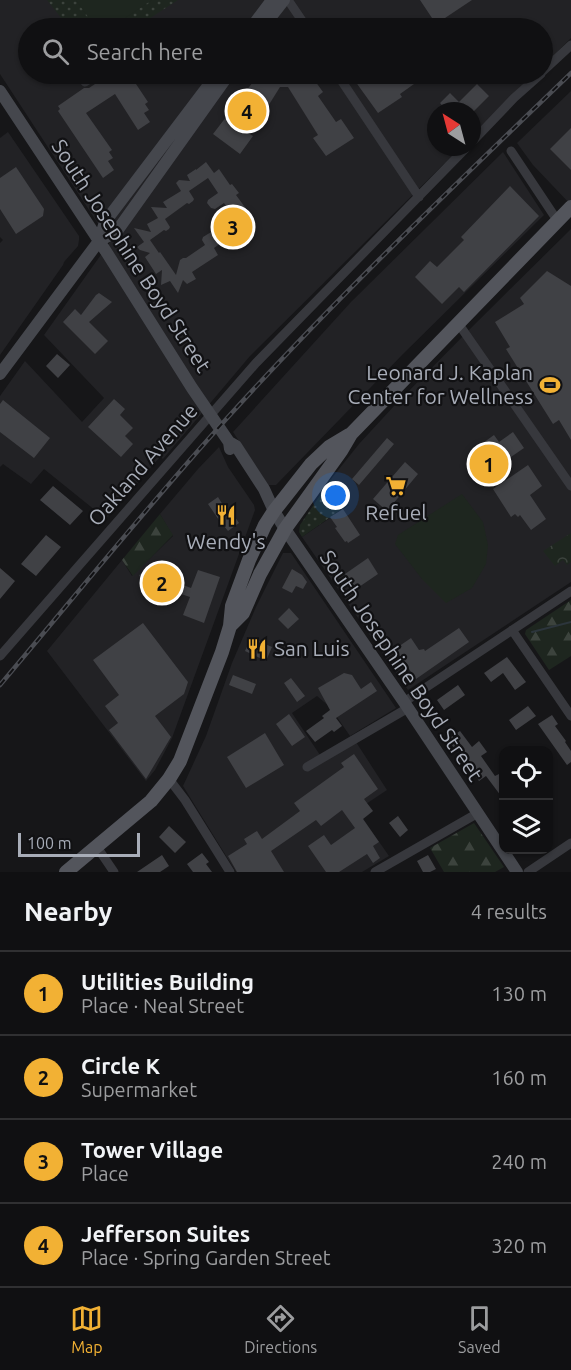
<!DOCTYPE html>
<meta charset="utf-8">
<style>
:root{--surface:#101012;--page:#1e1e20;--text:#f1f3f6;--muted:#9c9d9f;--line:#303032;--accent:#f2b134}
body{margin:0;font-family:Ubuntu,sans-serif;background:var(--page);color:var(--text)}
.controls{position:absolute;right:18px;bottom:18px;display:grid;overflow:hidden;border-radius:12px;box-shadow:0 2px 4px #0004}
.controls button{width:54px;height:54px;display:grid;place-items:center;padding:0;border:0;border-bottom:2px solid var(--line);background:var(--surface);color:var(--text);font:30px sans-serif}
.compass{position:absolute;left:427px;top:102px;width:54px;height:54px;border-radius:50%;background:var(--surface);box-shadow:0 2px 4px #0004;rotate:324deg}
.scale{position:absolute;left:18px;bottom:15px;width:122px;box-sizing:border-box;padding-left:6px;border:3px solid #a8adb8;border-top:0;font-size:16px;line-height:21px;white-space:nowrap;color:#a8adb8;-webkit-text-stroke:4px #111113;paint-order:stroke}
.you{position:absolute;left:336px;top:496px;width:21px;height:21px;margin:-15px;border:4px solid #fff;border-radius:50%;background:#1a73e8;box-shadow:0 0 0 9px #1a73e833}
.badge{display:grid;place-items:center;width:39px;height:39px;border-radius:50%;background:var(--accent);color:#111;font-size:20px;font-weight:700}
.pin{position:absolute;translate:-50% -50%;border:3px solid #fff;box-shadow:0 2px 6px #0006}
.list{margin:0;padding:0;list-style:none}
h2{display:flex;justify-content:space-between;align-items:center;height:78px;margin:0;padding:0 24px;font-size:26px}
h2 small{font-size:20px;font-weight:400;color:var(--muted)}
.list li{display:grid;grid-template-columns:39px 1fr auto;gap:18px;align-items:center;box-sizing:border-box;height:84px;padding:0 24px;border-top:2px solid var(--line)}
.list b{display:block;font-size:22px;white-space:nowrap}
.list p{margin:0;font-size:20px;white-space:nowrap;color:var(--muted)}
.list em{font-size:20px;font-style:normal;color:var(--muted)}
.icon{flex:none;width:33px;height:33px;fill:none;stroke:currentColor;stroke-width:2;stroke-linecap:round;stroke-linejoin:round}
.map{position:relative;flex:none;width:571px;height:872px;overflow:hidden}
.search{position:absolute;background:var(--surface);box-shadow:0 2px 4px #0004;left:18px;right:18px;top:18px;height:66px;display:flex;align-items:center;gap:15px;box-sizing:border-box;padding:0 21px;border-radius:33px;color:var(--muted);font-size:22px}
.sheet{height:414px;background:var(--surface)}
nav{display:flex;justify-content:space-around;align-items:center;box-sizing:border-box;height:84px;border-top:2px solid var(--line);background:var(--surface);font-size:16px;color:var(--muted)}
nav a{display:grid;justify-items:center;gap:3px}
nav .on{color:var(--accent)}
.map>svg:first-child{display:block}
.built{fill:#222225}
.grass{fill:url(#grass-dots)}
.forest{fill:url(#forest-firs)}
.park{fill:url(#park-crowns)}
.pitch{fill:#1e261f}
.lines{fill:none;stroke-linecap:round;stroke-linejoin:round}
.stream{stroke:#2c353c;stroke-width:2}
.building{fill:#404145;fill-rule:evenodd}
.street{stroke:#37383d;stroke-width:9}
.secondary{stroke:#45474d;stroke-width:12}
.primary{stroke:#53555c;stroke-width:14}
.rail-casing{stroke:#4a4c52;stroke-width:4.5}
.rail{stroke:#111113;stroke-width:2;stroke-dasharray:7;stroke-linecap:butt}
.labels{text-anchor:middle;stroke-width:4.5;stroke-linejoin:round;paint-order:stroke}
.street-label{font-size:21px;fill:#a8adb8;stroke:#111113}
.poi-label{font-size:21px;fill:#a8adb8;stroke:#111113}
</style>
<div class="map">
<svg width="571" height="872" viewBox="0 0 571 872">
<defs>
<pattern id="grass-dots" width="8" height="8" patternUnits="userSpaceOnUse" patternTransform="scale(1.5)"><rect width="8" height="8" fill="#1e261f"/><path d="M2 2h.1M6 6h.1" fill="none" stroke="#3c433d" stroke-width="1.8" stroke-linecap="round"/></pattern>
<pattern id="forest-firs" width="22" height="20" patternUnits="userSpaceOnUse" patternTransform="scale(1.5)"><rect width="22" height="20" fill="#1e261f"/><path d="M5 1l3.5 6h-7zM16 11l3.5 6h-7z" fill="#3c433d"/></pattern>
<pattern id="park-crowns" width="20" height="18" patternUnits="userSpaceOnUse" patternTransform="scale(1.5)"><rect width="20" height="18" fill="#1e261f"/><path d="M2 6a3 3 0 1 1 6 0M12 15a3 3 0 1 1 6 0" fill="none" stroke="#3c433d"/></pattern>
</defs>
<rect width="100%" height="100%" fill="#161618"/>
<!-- built -->
<path class="built" d="M0,0H571V38L543,66L542,28H28V74H535L472,136V111H436V147H461L250,356L163,459L160,457L106,519L44,469L31,484L3,464L0,467V396L25,361L82,422L104,398L44,335L110,242L0,74Z
M571,91V205L533,165L517,143Z
M8,132L79,236V240L78,246L64,262L63,265L0,355V243L3,240L0,237V138Z
M503,152L544,215L403,354L276,485H268L233,432L351,302Z
M571,229V582L408,690L302,537L349,505L331,479L359,444L394,406L474,325Z
M219,447L228,467L254,505L255,510L172,738L155,770L146,781L47,651L122,560L132,576L173,536L160,514L198,469Z
M283,553H291L396,708L350,736L330,707L317,696L292,713L324,761L356,742L387,790L357,810L389,856L362,872H236L183,786L206,736L232,663L256,607Z"/>
<!-- grass -->
<path class="grass" d="M47,0H178L135,28H69Z
M331,479L349,504L302,537L299,532L300,525Z"/>
<!-- forest -->
<path class="forest" d="M160,514L173,535L133,576L122,560Z
M571,600V656L549,670L525,634L526,630Z
M474,823L504,867L495,872H444L430,848Z"/>
<!-- park -->
<path class="park" d="M571,533V562L567,565L563,560L555,566L543,551Z"/>
<!-- pitch -->
<path class="pitch" d="M76,0H152L110,28H96Z
M462,494L483,522L488,545L486,564L472,588L446,603L422,579L395,544L398,535Z"/>
<g class="lines">
<!-- stream -->
<path class="stream" d="M532,632L571,622"/>
</g>
<!-- building -->
<path class="building" d="M420,0H472L436,24Z
M105,74H144L134,81L148,102L145,104L149,110L144,113L150,122L138,130L115,94L86,113L112,150L109,152L113,158L108,161L114,170L103,178L58,111L60,109L58,106L84,88H89L101,80Z
M259,74H310L323,92L318,96L336,122L341,119L354,138L326,156L313,138L318,135L288,87H280L270,103L248,133L253,136L240,154L213,134Z
M350,74H418L410,79L414,84L400,94L402,97L378,113Z
M477,84L489,96L474,111H447L440,103L450,93L459,102Z
M571,128V170L550,149Z
M206,162L214,173L219,169L230,185L232,184L239,193L236,195L247,210L241,215L249,227H243L214,248L218,255L192,272L196,279L187,284L183,280L178,293L170,281L161,285L162,270L156,274L145,257L150,253L140,250L137,247L144,242L134,228L151,232L147,224L158,218L151,207L167,208L163,202L181,191L176,183L179,180L190,181L187,175L196,169V170ZM208,178L218,193L208,200L207,203L211,208L215,209L224,203L234,218L203,237L202,240L205,245L186,258H183L180,260L176,275L160,252L159,253L150,240L164,230L166,231L169,229L170,227L165,219L187,203L189,204L193,201L194,199L189,191Z
M16,167L44,209L43,216L16,234L0,209V178Z
M510,186L539,216L464,292L459,287L442,304L415,277L430,261L437,267L464,240L461,237Z
M547,271L571,286V440L559,420L553,424L506,349L510,347L495,322L524,304L520,298Z
M99,293L112,302L89,322L108,341L95,354L63,322L75,309L81,315L96,295Z
M57,354L70,365L58,378L46,366Z
M114,399L125,409L120,415L133,428L125,436L133,444L121,457L88,427Z
M3,400L50,438L34,458L0,432V404Z
M513,432L524,448L485,475L469,453L494,435L499,442Z
M387,438L394,444L359,485L352,479Z
M405,462L418,474L387,511L373,499Z
M528,465L542,486L530,495L546,519L531,530L520,515L518,517L515,514L511,517L493,489Z
M53,486L83,511L70,525L40,500Z
M218,497L228,513L231,511L239,523L228,531L224,526H223L208,504Z
M343,509L360,535L348,543L347,541L345,542L335,528L337,527L330,517Z
M46,535L61,547L36,576L21,564Z
M368,558L378,574L356,589L345,574Z
M168,563L176,579L175,582L191,588L198,570L220,577L204,623L183,615L190,597L172,591L170,595L154,604L139,575L149,570L150,571Z
M0,568L15,581L0,599Z
M292,569L302,575L307,582L303,589L296,586L292,593L282,588Z
M289,608L299,619L288,629L278,619Z
M143,623L188,682L184,694L155,716L171,737L146,779L109,730L118,723L105,706L119,695L93,660Z
M459,628L469,642L416,679L395,649L411,638L419,650L424,649L425,651Z
M251,638L272,647L266,661L245,651Z
M507,657L526,682L515,690L503,673L491,682L484,673Z
M344,673L352,675L361,689L371,682L377,691L336,718L342,726L334,732L332,730L315,742L306,731L324,718L322,716L330,710L318,688Z
M233,675L256,684L252,694L229,685Z
M291,678L305,696L297,702L284,683Z
M458,685L465,695L444,710L437,700Z
M528,706L536,716L516,730L509,720Z
M289,714L305,737L292,746L276,724Z
M552,715L558,724L555,726L566,741L565,742L571,751V762L567,765L538,724Z
M460,731L472,747L479,741L487,752L481,756L495,776L499,774L504,780V800L486,776L479,781L471,770L474,768L459,748L456,751L448,739Z
M265,733L284,765L246,788L227,757Z
M354,754L378,789L364,799L373,811L363,819L379,842L373,846L380,858L373,863L367,854L339,872H326L308,846L324,835L331,845L355,828L342,810L321,826L316,820L271,851L284,872H237L228,856L247,844L244,839L257,831L262,839L300,811L294,803L344,767L341,763Z
M398,816L408,830L400,837L389,823Z
M169,826L186,842L175,853L159,837Z
M202,853L209,862L206,864L212,872H193L187,864Z
M162,855L169,866L160,872H137Z
M428,855L436,869L430,872H423L417,861Z"/>
<g class="lines">
<!-- street -->
<path class="street" d="M288,0L307,28
M176,28H189
M542,72L571,45
M337,74L419,197
M85,82L97,74
M472,142L514,98L541,74
M511,151L557,220
M458,323L571,486
M512,630L571,716
M0,656L256,363L467,147
M404,702L571,591
M307,767L408,708
M169,779L185,800L230,872
M97,847L114,872
M375,872L478,813
M528,872L571,843"/>
<!-- secondary -->
<path class="secondary" d="M251,28L272,0
M262,28L284,0
M0,91L107,253L192,388L229,442L230,449
M99,241L117,231L229,74
M0,374L99,241L105,222L217,74
M229,442L236,446L264,489L274,511L285,529L404,702L517,872"/>
<!-- primary -->
<path class="primary" d="M230,626L243,613L260,574L285,529L341,451L351,434L571,207
M66,872L151,801L169,779L180,761L222,652L230,626L232,606L249,560L265,525L274,511L311,464L329,447L349,435"/>
<!-- rail casing -->
<g class="rail-casing">
<path id="rail" d="M0,685C76,595 150,503 229,416C338,296 455,185 571,73"/>
</g>
<!-- rail -->
<use href="#rail" class="rail"/>
</g>
<!-- icons -->
<defs>
<g id="stadium-bare" transform="scale(1.62)"><path d="M0-5a6.5 5 0 1 0 0 10a6.5 5 0 1 0 0-10ZM-3.5-1.8h7v3.6h-7Z" fill="#f2b134" stroke="#111113" stroke-width="2.5" paint-order="stroke"/></g>
<g id="supermarket-bare" transform="scale(1.62)"><path d="M-6-5.5h2.5l.6 2H6L4.5 2H-2.5L-4.4-4H-6ZM-1.5 3.2a1.3 1.3 0 1 0 .1 0ZM3 3.2a1.3 1.3 0 1 0 .1 0Z" fill="#f2b134" stroke="#111113" stroke-width="2.5" paint-order="stroke"/></g>
<g id="restaurant-bare" transform="scale(1.62)"><path d="M-5-6h1v4h1v-4h1v4h1v-4h1v5L-1.5 .5V6h-2V.5L-5-1ZM5-6V6H3V1.5H1.5Q1.5-4 5-6Z" fill="#f2b134" stroke="#111113" stroke-width="2.5" paint-order="stroke"/></g>
</defs>
<g fill-rule="evenodd">
<use href="#stadium-bare" x="550" y="385"/>
<use href="#supermarket-bare" x="396" y="486"/>
<use href="#restaurant-bare" x="226" y="515"/>
<use href="#restaurant-bare" x="257" y="649"/>
</g>
<g class="labels">
<!-- street labels -->
<g class="street-label">
<text transform="translate(131 256) rotate(57)" y="7">South Josephine Boyd Street</text>
<text transform="translate(143 465) rotate(-49)" y="7">Oakland Avenue</text>
<text transform="translate(401 666) rotate(56)" y="7">South Josephine Boyd Street</text>
</g>
<!-- poi labels -->
<g class="poi-label">
<text x="533" y="380" text-anchor="end">Leonard J. Kaplan<tspan x="533" dy="24">Center for Wellness</tspan></text>
<text x="396" y="520">Refuel</text>
<text x="226" y="549">Wendy's</text>
<text x="274" y="656" text-anchor="start">San Luis</text>
</g>
</g>
</svg>
<div class="controls">
<button><svg class="icon" aria-label="locate" viewBox="0 0 24 24"><circle cx="12" cy="12" r="6"/><path d="M12 2v4M12 18v4M2 12h4M18 12h4"/></svg></button>
<button><svg class="icon" aria-label="layers" viewBox="0 0 24 24"><path d="M12 4l9 5-9 5-9-5zM3 14l9 5 9-5"/></svg></button>
</div>
<svg class="compass" viewBox="-18 -18 36 36"><path d="M0-13l5 13h-10z" fill="#e53935"/><path d="M0 13l5-13h-10z" fill="#9c9d9f"/></svg>
<div class="scale">100 m</div>
<div class="you"></div>
<div class="pin badge" style="left:489px;top:464px">1</div>
<div class="pin badge" style="left:162px;top:583px">2</div>
<div class="pin badge" style="left:233px;top:227px">3</div>
<div class="pin badge" style="left:247px;top:111px">4</div>
<div class="search"><svg class="icon" aria-label="search" viewBox="0 0 24 24"><circle cx="10" cy="10" r="6"/><path d="M15 15l6 6"/></svg>Search here</div>
</div>
<section class="sheet">
<h2>Nearby<small>4 results</small></h2>
<ul class="list">
<li><span class="badge">1</span><div><b>Utilities Building</b><p>Place · Neal Street</p></div><em>130 m</em></li>
<li><span class="badge">2</span><div><b>Circle K</b><p>Supermarket</p></div><em>160 m</em></li>
<li><span class="badge">3</span><div><b>Tower Village</b><p>Place</p></div><em>240 m</em></li>
<li><span class="badge">4</span><div><b>Jefferson Suites</b><p>Place · Spring Garden Street</p></div><em>320 m</em></li>
</ul>
</section>
<nav>
<a class="on"><svg class="icon" aria-label="map" viewBox="0 0 24 24"><path d="M3 6l6-2 6 2 6-2v14l-6 2-6-2-6 2zM9 4v14M15 6v14"/></svg>Map</a>
<a><svg class="icon" aria-label="directions" viewBox="0 0 24 24"><path d="M12 3l9 9-9 9-9-9zM9 14v-3h6M13 9l2 2-2 2"/></svg>Directions</a>
<a><svg class="icon" aria-label="saved" viewBox="0 0 24 24"><path d="M7 4h10v16l-5-4-5 4z"/></svg>Saved</a>
</nav>
